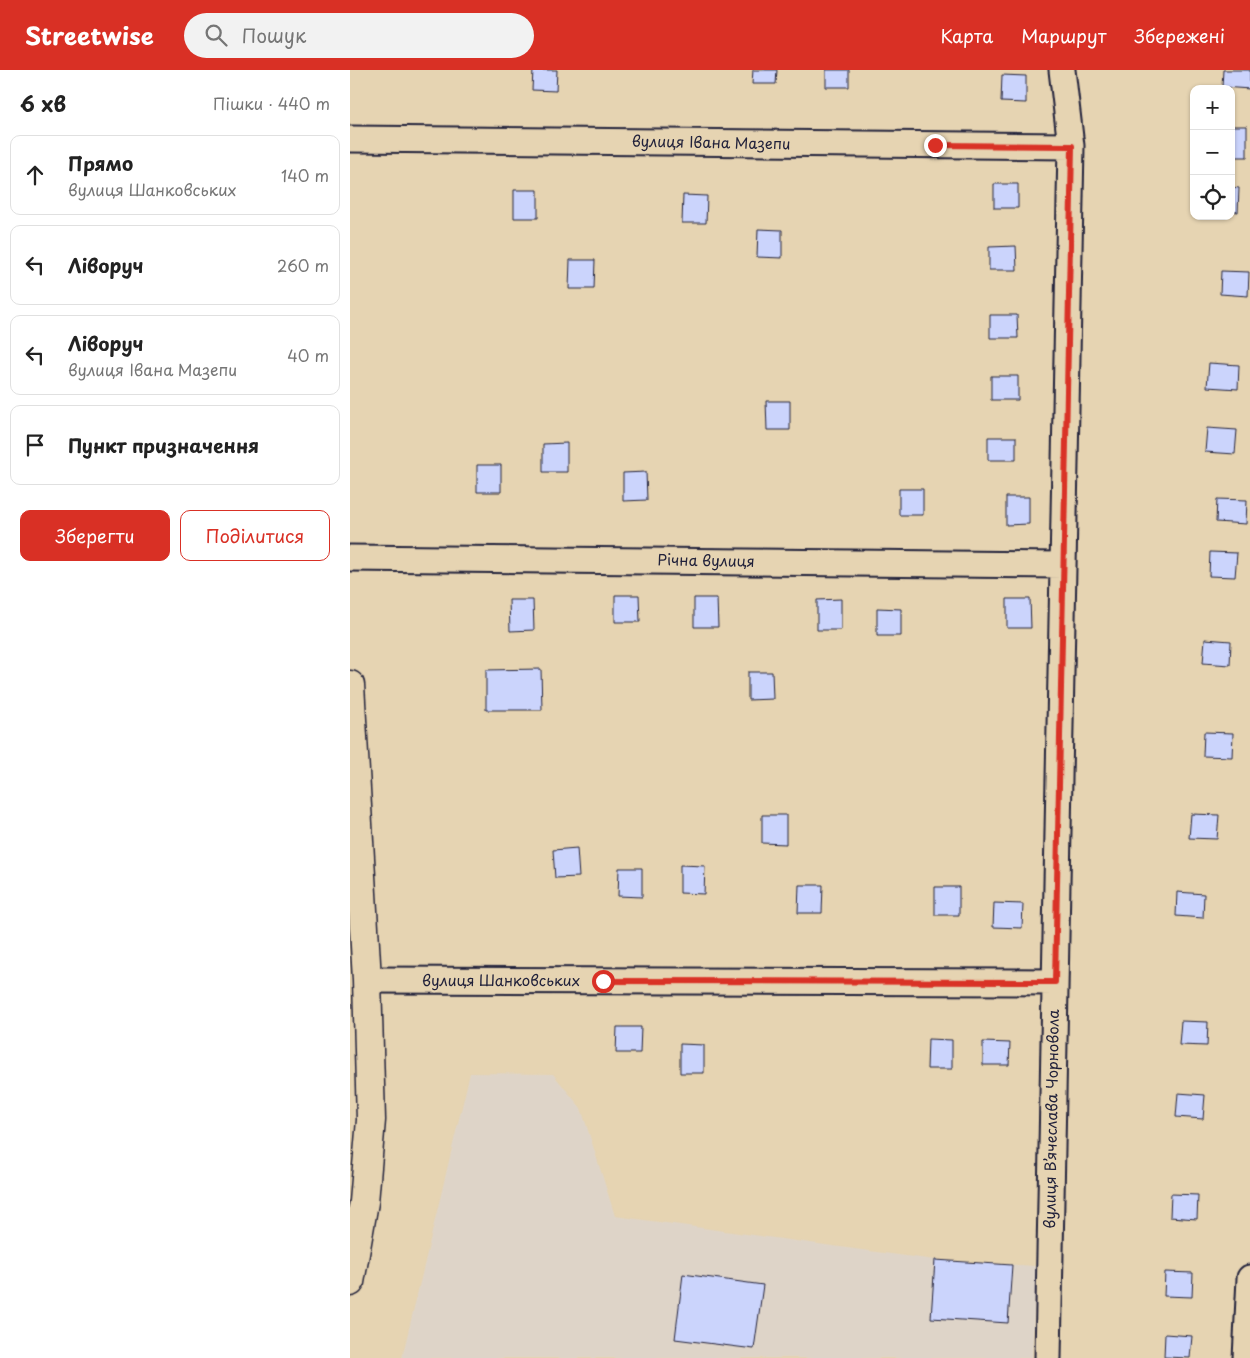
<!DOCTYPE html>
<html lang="uk">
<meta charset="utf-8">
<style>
:root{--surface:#fff;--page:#f2f2f2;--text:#222;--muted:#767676;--line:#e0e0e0;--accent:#d93025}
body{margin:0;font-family:"Playpen Sans",sans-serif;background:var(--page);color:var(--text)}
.controls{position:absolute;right:15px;top:15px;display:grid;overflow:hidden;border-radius:10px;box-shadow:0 1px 4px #0004}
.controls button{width:45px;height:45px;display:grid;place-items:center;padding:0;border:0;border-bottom:1px solid var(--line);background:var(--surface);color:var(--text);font:25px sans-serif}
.stop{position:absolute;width:15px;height:15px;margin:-11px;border:4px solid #d93025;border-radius:50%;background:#fff}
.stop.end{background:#d93025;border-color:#fff;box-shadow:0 1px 5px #0008}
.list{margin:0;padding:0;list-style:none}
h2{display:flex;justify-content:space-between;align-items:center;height:65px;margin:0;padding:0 20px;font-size:21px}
h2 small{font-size:16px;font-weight:400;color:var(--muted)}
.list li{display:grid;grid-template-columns:32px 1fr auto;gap:15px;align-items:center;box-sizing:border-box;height:80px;margin:0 10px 10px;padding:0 10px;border:1px solid var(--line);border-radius:10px}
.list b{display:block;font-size:19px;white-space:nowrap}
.list p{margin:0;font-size:16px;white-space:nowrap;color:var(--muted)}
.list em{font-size:16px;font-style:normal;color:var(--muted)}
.actions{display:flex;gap:10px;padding:15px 20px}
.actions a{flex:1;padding:11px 0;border:1px solid var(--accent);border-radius:10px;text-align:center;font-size:18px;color:var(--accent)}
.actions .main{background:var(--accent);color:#fff}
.icon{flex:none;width:28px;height:28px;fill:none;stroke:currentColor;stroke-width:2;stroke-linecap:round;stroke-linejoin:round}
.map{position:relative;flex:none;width:900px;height:1288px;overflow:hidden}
header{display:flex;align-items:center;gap:30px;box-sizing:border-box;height:70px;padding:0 25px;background:var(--accent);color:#fff}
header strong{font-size:24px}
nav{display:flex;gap:28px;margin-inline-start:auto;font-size:18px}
.search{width:350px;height:45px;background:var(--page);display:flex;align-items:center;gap:12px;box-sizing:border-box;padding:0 18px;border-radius:28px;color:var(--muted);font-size:19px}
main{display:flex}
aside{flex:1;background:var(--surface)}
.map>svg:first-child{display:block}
.built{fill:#ded4c8}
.building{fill:#cbd4fc;stroke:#22223b}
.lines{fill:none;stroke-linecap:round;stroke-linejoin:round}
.minor-casing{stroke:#22223b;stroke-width:29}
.highway-casing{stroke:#22223b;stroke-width:31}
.minor{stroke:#e6d4b2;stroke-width:25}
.highway{stroke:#e6d4b2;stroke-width:28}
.route{stroke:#d93025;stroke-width:6}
.labels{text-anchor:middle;stroke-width:4;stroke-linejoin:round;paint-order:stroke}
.street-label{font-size:15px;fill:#22223b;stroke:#e6d4b2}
</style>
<header>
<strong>Streetwise</strong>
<div class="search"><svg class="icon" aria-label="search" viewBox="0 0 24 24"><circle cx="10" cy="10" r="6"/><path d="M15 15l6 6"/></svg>Пошук</div>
<nav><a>Карта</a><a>Маршрут</a><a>Збережені</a></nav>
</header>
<main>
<aside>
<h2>6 хв<small>Пішки · 440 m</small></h2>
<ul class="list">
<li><svg class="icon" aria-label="ahead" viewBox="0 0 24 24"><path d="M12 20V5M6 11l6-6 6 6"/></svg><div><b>Прямо</b><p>вулиця Шанковських</p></div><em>140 m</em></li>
<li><svg class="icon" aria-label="left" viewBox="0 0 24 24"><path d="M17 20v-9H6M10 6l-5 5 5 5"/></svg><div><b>Ліворуч</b></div><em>260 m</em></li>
<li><svg class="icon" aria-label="left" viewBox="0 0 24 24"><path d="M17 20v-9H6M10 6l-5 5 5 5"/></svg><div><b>Ліворуч</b><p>вулиця Івана Мазепи</p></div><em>40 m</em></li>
<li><svg class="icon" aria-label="arrive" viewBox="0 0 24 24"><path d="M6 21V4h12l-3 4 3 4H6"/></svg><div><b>Пункт призначення</b></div></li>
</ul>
<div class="actions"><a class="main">Зберегти</a><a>Поділитися</a></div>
</aside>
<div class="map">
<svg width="900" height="1288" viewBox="0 0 900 1288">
<rect width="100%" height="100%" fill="#e6d4b2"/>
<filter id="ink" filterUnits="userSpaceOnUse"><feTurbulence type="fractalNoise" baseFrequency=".02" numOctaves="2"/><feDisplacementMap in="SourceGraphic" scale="10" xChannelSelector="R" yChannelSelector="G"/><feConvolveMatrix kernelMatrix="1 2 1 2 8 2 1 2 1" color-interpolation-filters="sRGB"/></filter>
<g filter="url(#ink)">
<!-- built -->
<path class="built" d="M120,1003L203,1004L231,1038L265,1146L585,1190L686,1196L682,1288H52Z"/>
<!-- building -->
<path class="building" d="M183,0H207L206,21L182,20Z
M403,0H427L426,14H402Z
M476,0H499V17H476Z
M873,0H900V19L872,17Z
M652,5L676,6V33L651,32Z
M881,56H897V87H881Z
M644,114H668V138H644Z
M881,117L889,118L888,142L881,141Z
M164,120H188V148H164Z
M333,125L357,126L356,153H332Z
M408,159L432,160V188L407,187Z
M666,176L667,200H639V177Z
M220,190H245L244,219H219Z
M871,201L899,202L898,226L870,224Z
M640,245H667L668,268H640Z
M859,293L889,295L888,319L857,317Z
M641,306H668V330H641Z
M416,331H440V360H417Z
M857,358L887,360L885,384L855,382Z
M638,367H666V390H638Z
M217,373V402H193V374Z
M127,395H151V422H127Z
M296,402L297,430L273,431V403Z
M549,419H573V445H549Z
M656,427H679V454L656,455Z
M867,429L897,430L896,454L866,452Z
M860,482L887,483L885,507L859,506Z
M265,525H289L290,552H265Z
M344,528H367L368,557H344Z
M491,529V560H467V530Z
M657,529H680L681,558H657Z
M159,530H183L184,560L160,561Z
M527,538L551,539V566H527Z
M855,569L881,571L880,595L853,593Z
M191,599L192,640H136V600Z
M398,602H422L423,629L398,630Z
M854,662L883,663L882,687L853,686Z
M841,744L869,745L867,769L839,768Z
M412,745H436V774L412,773Z
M227,778L229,807L205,808L203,780Z
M330,795L355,796L354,824L330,823Z
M269,798H292V827L268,826Z
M449,815H473L472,843H448Z
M585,817H609V845H585Z
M827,822L854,824L853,848L826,846Z
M644,833L673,834L672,858L643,857Z
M831,951L858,952L857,976L829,975Z
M267,957H291L290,983H266Z
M578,969L602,970V999H577Z
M633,972L660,973L659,995H633Z
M330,974L354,975V1003H330Z
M828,1023L855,1025L853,1049L826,1047Z
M821,1124L848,1125L847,1149L820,1147Z
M585,1190L662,1195L658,1253L581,1248Z
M815,1202L843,1203L842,1227L814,1226Z
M333,1204L413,1215L404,1279L325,1269Z
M815,1264L842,1266L840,1288L814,1287Z"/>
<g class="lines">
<!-- minor casing -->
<g class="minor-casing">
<path id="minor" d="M0,69L721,76
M0,488L712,495
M17,910L705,912
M698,1288L721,76L712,0
M896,1288L900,1208"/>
</g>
<!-- highway casing -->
<g class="highway-casing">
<path id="highway" d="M0,615L17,910L21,1050L14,1132L0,1212"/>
</g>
<!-- minor -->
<use href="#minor" class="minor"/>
<!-- highway -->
<use href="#highway" class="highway"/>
</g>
</g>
<g class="lines" filter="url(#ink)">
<!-- route -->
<path class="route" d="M253,911L705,912L722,76L585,75"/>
</g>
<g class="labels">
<!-- street labels -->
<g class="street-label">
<text transform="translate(361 73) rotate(1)" y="5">вулиця Івана Мазепи</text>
<text transform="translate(356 491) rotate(1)" y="5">Річна вулиця</text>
<text x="151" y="916">вулиця Шанковських</text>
<text transform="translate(702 1049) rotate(-89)" y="5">вулиця Вʼячеслава Чорновола</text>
</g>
</g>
</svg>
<div class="controls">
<button>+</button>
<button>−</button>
<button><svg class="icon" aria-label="locate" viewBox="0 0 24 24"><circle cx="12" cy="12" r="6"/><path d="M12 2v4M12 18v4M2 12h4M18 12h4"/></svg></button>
</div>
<div class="stop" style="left:253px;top:911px"></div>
<div class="stop end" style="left:585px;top:75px"></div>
</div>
</main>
